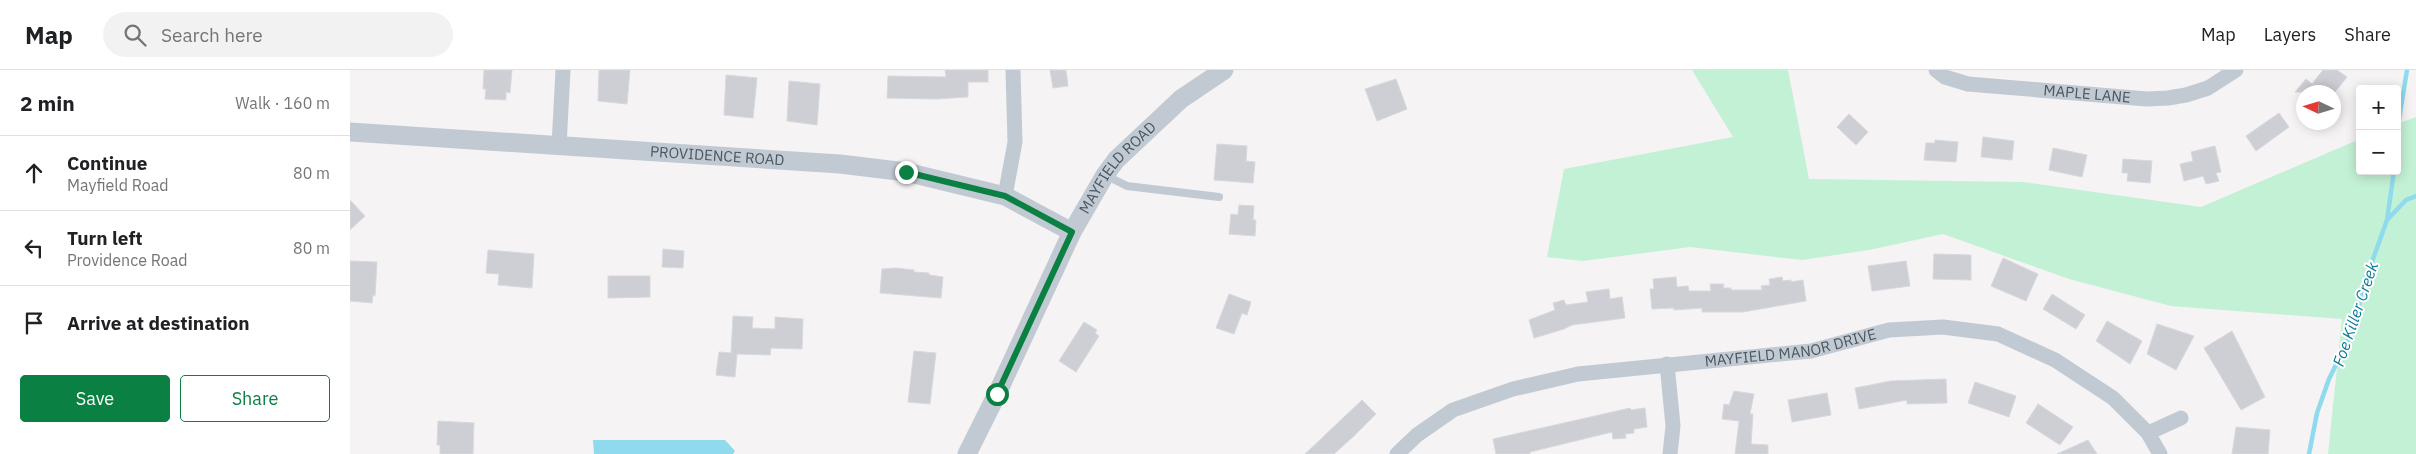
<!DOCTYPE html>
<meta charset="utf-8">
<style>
:root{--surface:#fff;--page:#f2f2f2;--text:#202124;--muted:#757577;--line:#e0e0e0;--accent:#0b8043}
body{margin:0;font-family:"IBM Plex Sans",sans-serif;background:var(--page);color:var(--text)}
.controls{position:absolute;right:15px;top:15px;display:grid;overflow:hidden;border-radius:5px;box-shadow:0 2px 12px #0003}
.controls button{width:45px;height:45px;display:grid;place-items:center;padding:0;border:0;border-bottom:1px solid var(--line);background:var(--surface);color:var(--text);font:25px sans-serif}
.compass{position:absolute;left:1946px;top:15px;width:45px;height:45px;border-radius:50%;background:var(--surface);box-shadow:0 2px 12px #0003;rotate:274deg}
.stop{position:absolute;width:15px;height:15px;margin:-11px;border:4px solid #0b8043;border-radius:50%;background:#fff}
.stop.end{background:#0b8043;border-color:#fff;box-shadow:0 1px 5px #0008}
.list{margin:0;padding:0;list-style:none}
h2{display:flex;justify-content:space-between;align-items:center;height:65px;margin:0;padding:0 20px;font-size:21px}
h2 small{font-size:16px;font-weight:400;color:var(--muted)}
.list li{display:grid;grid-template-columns:32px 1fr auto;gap:15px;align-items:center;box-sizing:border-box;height:75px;padding:0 20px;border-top:1px solid var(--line)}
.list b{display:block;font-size:19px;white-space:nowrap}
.list p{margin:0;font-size:16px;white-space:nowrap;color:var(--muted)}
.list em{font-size:16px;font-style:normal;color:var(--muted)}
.actions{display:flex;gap:10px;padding:15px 20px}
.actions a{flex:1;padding:11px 0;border:1px solid var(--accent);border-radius:5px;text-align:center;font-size:18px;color:var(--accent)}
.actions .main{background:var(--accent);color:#fff}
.icon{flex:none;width:28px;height:28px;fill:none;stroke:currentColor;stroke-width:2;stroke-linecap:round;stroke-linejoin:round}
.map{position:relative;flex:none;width:2066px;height:384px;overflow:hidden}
header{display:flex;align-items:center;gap:30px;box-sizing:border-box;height:70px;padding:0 25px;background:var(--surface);border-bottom:1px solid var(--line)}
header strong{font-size:24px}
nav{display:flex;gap:28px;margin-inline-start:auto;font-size:18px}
.search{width:350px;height:45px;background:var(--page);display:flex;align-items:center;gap:12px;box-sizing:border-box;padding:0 18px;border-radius:28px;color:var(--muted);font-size:19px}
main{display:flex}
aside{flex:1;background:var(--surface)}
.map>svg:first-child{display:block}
.green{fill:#c3f1d5}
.water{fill:#90daee}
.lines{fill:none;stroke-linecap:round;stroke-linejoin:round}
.stream{stroke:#90daee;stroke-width:4.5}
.building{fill:#cdcfd5;stroke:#d7d9de}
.service{stroke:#c1cad2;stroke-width:8}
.minor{stroke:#c1cad2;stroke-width:15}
.tertiary{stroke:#c1cad2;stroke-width:19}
.route{stroke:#0b8043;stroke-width:6}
.labels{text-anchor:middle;stroke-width:4;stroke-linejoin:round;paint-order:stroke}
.street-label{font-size:15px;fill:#4a5661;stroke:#fff}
.water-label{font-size:16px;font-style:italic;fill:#0c7c9b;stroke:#fff}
</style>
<header>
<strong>Map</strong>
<div class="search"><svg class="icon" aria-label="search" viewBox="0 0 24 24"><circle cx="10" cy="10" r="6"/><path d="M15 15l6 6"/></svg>Search here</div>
<nav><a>Map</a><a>Layers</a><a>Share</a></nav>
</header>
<main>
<aside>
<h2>2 min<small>Walk · 160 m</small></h2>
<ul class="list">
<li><svg class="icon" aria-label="ahead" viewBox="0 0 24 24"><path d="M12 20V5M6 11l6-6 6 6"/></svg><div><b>Continue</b><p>Mayfield Road</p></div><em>80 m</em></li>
<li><svg class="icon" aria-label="left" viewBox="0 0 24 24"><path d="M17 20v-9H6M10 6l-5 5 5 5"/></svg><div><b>Turn left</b><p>Providence Road</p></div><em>80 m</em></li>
<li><svg class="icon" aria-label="arrive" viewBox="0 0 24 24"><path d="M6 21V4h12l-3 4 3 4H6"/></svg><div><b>Arrive at destination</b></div></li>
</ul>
<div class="actions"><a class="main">Save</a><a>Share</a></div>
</aside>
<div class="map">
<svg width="2066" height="384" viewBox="0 0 2066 384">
<rect width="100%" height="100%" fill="#f5f3f3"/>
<!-- green -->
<path class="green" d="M1342,0H1438L1459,109L1673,112L1851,137L2010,69V101H2047V54L2066,47V384H1978L1992,249L1821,236L1719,209L1593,164L1519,180L1452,190L1340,177L1233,191L1197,187L1214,99L1383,67Z"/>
<!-- water -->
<path class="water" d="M243,370H375L385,381L383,384H244Z"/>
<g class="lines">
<!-- stream -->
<path class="stream" d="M2047,62L2057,0
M2037,150L2056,130L2066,126
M1959,384L1967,343L1979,309L2004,258L2013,217L2037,150L2044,101"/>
</g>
<!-- building -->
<path class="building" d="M134,0H162L160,23L156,22V30L135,29L136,19H133Z
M249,0H280L277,34L248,31Z
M595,0H638V12H618V27L586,29L537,28L538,6L596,7Z
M700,0H716L718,16L703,18Z
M1973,0H1987L1997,7L1985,22H1945L1956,9L1962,14Z
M376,5L407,8L403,48L374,45Z
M1046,9L1057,39L1027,51L1015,19Z
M439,11L470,14L467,55L437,51Z
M1929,43L1939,57L1906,81L1896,66Z
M1499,44L1518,62L1506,75L1487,57Z
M1633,67L1664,71L1662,90L1631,87Z
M1585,70L1608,72L1606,92L1574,90L1576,73H1585Z
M867,74L897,76L896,91L905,92L903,113L864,110Z
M1865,76L1871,102L1866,103L1869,111L1856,114L1853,106L1834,111L1830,94L1843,91L1841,82Z
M1703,78L1737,85L1732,107L1699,100Z
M1773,89L1802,91L1800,113L1777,111L1778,103H1772Z
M0,130L15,146L0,160Z
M889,135L904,136L903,150H906L905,166L879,164L881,144L888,145Z
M313,179L334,181L333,198L312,197Z
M138,180L184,184L182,218L148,215L149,204L136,203Z
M1584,184L1621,185V210L1583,209Z
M1653,188L1688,204L1676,231L1641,216Z
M0,191L27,192L25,226L23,225L22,233L0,231Z
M1556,191L1560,216L1522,221L1518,196Z
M546,198L564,200V202L579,203V205L593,207L591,228L530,223L532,199Z
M258,206H300V227L258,228Z
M1326,207L1327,217L1338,216L1339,221H1361L1360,214H1374L1373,218H1381V220H1412L1411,216L1420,215L1419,209L1432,207L1433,211L1441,210V212L1453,210L1456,231L1393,242H1352V238L1324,240V238L1302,239L1300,219H1304L1303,209Z
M1259,219L1260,229L1272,227L1275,248L1222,255L1214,259L1184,268L1179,250L1205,240L1203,233L1214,230L1216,235L1238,232L1236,222Z
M879,224L901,232L897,245L892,243L884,264L866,258Z
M1702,224L1735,245L1726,259L1693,239Z
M383,246L403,247L402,258L425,259V247L453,249L452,279L421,278L420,285L387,284L385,307L366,305L369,282L381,283Z
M1757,251L1792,271L1780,294L1746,271Z
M734,252L747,260L745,263L749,266L726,302L709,291Z
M1807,254L1844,266L1826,300L1797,284Z
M1882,261L1915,327L1891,340L1854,278Z
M564,281L586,283L580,334L558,332Z
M1596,309L1597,333L1557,334V330L1509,339L1505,318L1541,311Z
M1625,312L1666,326L1659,347L1618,333Z
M1384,321L1404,324L1400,344H1403L1401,374L1418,375V384H1385L1389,351L1372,349L1374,334L1379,335Z
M1477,323L1481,345L1442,352L1438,330Z
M1012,330L1026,344L1004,366L984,384H955Z
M1688,334L1723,357L1710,375L1676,353Z
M1280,338L1281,340L1295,338L1297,357L1284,359V363L1275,364L1276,368L1263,369L1262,362L1180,382V384H1146L1143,369Z
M88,351L124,353L123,384H90V375H87Z
M1886,357L1920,360L1918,384H1882Z
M1738,370L1747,384H1707Z"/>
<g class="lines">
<!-- service -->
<path class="service" d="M755,105L777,116L869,127"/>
<!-- minor -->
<g class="minor">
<path id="s1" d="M1586,0L1595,7L1618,14L1797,29L1818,28L1836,25L1858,18L1886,0"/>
<path d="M209,76L213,0"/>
<path d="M655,126L665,72L663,0"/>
<path d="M1317,294L1323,356L1320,384"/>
<path d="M1798,363L1831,348"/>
<path id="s2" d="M1047,384L1067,365L1103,340L1163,319L1228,304L1461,281L1539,260L1593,257L1648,264L1705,290L1763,328L1798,363L1810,384"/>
</g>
<!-- tertiary -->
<g class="tertiary">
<path id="s3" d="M0,62L490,94L556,102L655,126L722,162"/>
<path id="s4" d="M617,384L647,324L722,162L755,105L766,90L831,29L874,0"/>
</g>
</g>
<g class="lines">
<!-- route -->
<path class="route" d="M556,102L655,126L722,162L647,324"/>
</g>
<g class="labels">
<!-- street labels -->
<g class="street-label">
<text dy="5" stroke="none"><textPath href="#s1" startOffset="155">MAPLE LANE</textPath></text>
<text dy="5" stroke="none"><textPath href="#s3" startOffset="368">PROVIDENCE ROAD</textPath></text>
<text dy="5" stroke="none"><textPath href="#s4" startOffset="325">MAYFIELD ROAD</textPath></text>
<text dy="5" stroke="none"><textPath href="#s2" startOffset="416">MAYFIELD MANOR DRIVE</textPath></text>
</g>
<!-- water labels -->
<g class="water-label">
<text transform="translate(2005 244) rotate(-71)" y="6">Foe Killer Creek</text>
</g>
</g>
</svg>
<div class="controls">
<button>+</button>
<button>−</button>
</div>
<svg class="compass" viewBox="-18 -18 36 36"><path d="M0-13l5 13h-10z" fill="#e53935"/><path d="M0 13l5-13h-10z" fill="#757577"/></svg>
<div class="stop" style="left:647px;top:324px"></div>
<div class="stop end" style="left:556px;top:102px"></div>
</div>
</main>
